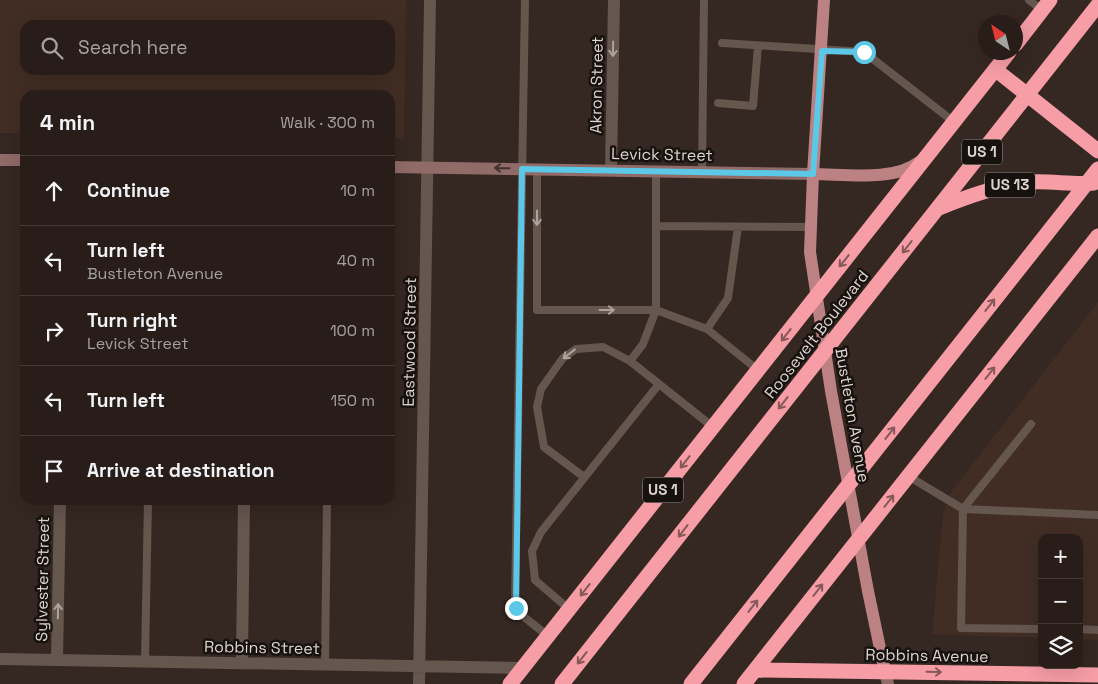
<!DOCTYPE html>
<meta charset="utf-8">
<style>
:root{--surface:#281d19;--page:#302622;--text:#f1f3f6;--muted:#a5a2a2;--line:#443b38}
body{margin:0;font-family:"Space Grotesk",sans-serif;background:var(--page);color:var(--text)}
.controls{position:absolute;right:15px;bottom:15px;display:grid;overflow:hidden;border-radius:10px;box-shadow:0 5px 20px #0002}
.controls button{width:45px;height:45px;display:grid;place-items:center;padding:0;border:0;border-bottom:1px solid var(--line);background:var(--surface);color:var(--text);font:25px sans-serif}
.compass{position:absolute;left:978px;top:15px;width:45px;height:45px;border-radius:50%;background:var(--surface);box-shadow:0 5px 20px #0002;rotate:325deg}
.stop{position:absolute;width:15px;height:15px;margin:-11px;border:4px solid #5ac8e6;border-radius:50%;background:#fff}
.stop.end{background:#5ac8e6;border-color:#fff;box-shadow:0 1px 5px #0008}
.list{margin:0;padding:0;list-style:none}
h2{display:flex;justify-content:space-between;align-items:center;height:65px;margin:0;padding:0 20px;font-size:21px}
h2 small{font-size:16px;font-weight:400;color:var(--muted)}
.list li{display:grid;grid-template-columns:32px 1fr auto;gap:15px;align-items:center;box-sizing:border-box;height:70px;padding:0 20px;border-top:1px solid var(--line)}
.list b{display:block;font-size:19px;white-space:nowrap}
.list p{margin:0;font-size:16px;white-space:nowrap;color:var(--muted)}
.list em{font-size:16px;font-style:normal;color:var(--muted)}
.icon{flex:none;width:28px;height:28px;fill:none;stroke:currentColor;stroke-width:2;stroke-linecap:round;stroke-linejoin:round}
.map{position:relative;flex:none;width:1098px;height:684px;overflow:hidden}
.search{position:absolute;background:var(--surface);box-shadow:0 5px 20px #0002;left:20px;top:20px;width:375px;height:55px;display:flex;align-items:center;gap:12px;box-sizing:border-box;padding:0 18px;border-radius:15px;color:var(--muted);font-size:19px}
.panel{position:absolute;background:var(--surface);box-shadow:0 5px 20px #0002;left:20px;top:90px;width:375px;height:415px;border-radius:15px}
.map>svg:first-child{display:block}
.built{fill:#412d24;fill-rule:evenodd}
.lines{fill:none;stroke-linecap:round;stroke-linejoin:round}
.lane{stroke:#65564e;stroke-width:8}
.street{stroke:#65564e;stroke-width:12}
.secondary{stroke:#906b68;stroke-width:12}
.primary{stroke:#bc8183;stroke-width:12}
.highway{stroke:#f69da6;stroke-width:15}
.oneway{stroke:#ada29c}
.oneway2{stroke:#42312e}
.oneway3{stroke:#87585a}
.route{stroke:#5ac8e6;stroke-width:6}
.labels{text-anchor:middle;stroke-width:5;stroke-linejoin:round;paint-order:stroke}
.shield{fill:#18120f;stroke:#a29a96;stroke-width:1}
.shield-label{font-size:15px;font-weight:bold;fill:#ddd4d0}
.street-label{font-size:16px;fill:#ddd4d0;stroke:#18120f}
</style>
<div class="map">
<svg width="1098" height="684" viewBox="0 0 1098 684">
<rect width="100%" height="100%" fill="#352721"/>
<!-- built -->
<path class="built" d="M0,0H406L404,139L390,138V95H25V133H0ZM25,25H390V70H25Z
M1098,302V640L1079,639V538H1042V638L932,634L943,514L951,492Z"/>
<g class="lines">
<!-- lane -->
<path class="lane" d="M525,0L515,603L519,613L548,636
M1029,0L1042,10
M722,43L864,52L954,122
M718,103L753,106L758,46
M537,169V310H656L707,329
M656,171V310L643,344L630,361L713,427
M702,172L704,0
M656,226L810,227
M738,227L728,298L707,329L758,370
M1031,424L963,509L961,628L1042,629
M908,476L963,509L1098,515
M584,477L544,447L537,407L541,389L563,358L576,349L603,347L630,361
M570,610L535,580L532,551L541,532L659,384
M1079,629L1098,630
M145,661L148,500
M325,664L327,500"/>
<!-- street -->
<path class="street" d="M611,170L614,0
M0,659L523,668
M57,660L60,500
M242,663L244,500
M419,684L430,0"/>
<!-- secondary -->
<path class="secondary" d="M0,160H25
M390,167L813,174
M885,672L888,684"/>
<!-- primary -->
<path class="primary" d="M824,0L813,174L810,252L831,391L868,591L885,672
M813,174C844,174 894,182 919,162"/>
<!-- highway -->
<path class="highway" d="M1016,44L1050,0
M996,70L1098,151
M939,208C969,196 999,185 1032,182C1053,181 1074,185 1094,183
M755,670L1098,675
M510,684L1009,52
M562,684L1098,5
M691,684L1098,169
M744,684L1098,236"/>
</g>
<!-- one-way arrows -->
<defs><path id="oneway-shaft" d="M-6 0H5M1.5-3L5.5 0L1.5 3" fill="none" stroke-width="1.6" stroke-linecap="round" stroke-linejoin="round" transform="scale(1.25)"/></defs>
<g class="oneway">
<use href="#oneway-shaft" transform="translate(613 49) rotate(91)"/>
<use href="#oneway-shaft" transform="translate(537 218) rotate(90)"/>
<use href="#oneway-shaft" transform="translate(607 310)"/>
<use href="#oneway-shaft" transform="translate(569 354) rotate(142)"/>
<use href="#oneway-shaft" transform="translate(58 611) rotate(-89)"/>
</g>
<use class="oneway2" href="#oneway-shaft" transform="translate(502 168) rotate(-179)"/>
<g class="oneway3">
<use href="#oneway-shaft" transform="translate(907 247) rotate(128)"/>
<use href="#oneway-shaft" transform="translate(844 261) rotate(129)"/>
<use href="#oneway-shaft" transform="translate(990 305) rotate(-52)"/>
<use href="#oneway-shaft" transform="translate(786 335) rotate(128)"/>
<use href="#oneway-shaft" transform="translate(990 373) rotate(-52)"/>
<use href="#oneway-shaft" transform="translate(783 403) rotate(128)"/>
<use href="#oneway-shaft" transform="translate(890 433) rotate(-52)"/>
<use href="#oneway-shaft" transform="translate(685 462) rotate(128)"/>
<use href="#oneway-shaft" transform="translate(889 501) rotate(-52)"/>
<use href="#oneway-shaft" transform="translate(683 531) rotate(128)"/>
<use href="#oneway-shaft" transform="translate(585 590) rotate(128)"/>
<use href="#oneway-shaft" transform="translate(818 590) rotate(-52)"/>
<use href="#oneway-shaft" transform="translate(753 606) rotate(-52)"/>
<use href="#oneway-shaft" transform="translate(582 658) rotate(128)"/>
<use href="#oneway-shaft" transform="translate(934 672) rotate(1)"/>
</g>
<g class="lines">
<!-- route -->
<path class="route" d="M516,608L522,169L813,174L822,51L864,52"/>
</g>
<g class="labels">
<!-- shield labels -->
<g class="shield">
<rect x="962" y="139.5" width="40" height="25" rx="4"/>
<rect x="985" y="172.5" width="50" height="25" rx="4"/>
<rect x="643" y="477.5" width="40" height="25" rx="4"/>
</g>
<g class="shield-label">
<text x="982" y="157">US 1</text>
<text x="1010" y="190">US 13</text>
<text x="663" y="495">US 1</text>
</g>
<!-- street labels -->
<g class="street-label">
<text transform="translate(596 85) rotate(-89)" y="6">Akron Street</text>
<text transform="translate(662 154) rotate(1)" y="6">Levick Street</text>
<text transform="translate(816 334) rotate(-52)" y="6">Roosevelt Boulevard</text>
<text transform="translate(409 342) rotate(-89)" y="6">Eastwood Street</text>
<text transform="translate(853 415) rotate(80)" y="6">Bustleton Avenue</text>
<text transform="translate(42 579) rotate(-89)" y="6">Sylvester Street</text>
<text transform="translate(262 647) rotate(1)" y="6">Robbins Street</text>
<text transform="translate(927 655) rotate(1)" y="6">Robbins Avenue</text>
</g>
</g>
</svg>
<div class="controls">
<button>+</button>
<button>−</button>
<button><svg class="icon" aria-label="layers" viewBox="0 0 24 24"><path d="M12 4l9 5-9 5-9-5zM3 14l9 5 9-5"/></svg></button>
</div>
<svg class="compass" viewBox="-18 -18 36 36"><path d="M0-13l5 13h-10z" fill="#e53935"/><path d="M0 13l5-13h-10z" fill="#a5a2a2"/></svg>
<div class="stop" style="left:864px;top:52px"></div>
<div class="stop end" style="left:516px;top:608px"></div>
<div class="search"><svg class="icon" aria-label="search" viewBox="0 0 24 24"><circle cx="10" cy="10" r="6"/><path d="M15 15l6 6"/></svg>Search here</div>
<section class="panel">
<h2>4 min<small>Walk · 300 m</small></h2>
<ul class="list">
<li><svg class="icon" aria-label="ahead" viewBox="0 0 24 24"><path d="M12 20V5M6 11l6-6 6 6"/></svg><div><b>Continue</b></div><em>10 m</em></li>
<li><svg class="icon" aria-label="left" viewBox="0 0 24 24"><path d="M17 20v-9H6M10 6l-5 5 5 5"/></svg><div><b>Turn left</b><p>Bustleton Avenue</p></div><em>40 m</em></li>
<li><svg class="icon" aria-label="right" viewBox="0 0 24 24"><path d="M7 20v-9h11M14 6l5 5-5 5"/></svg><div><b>Turn right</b><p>Levick Street</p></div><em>100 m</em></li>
<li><svg class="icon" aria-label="left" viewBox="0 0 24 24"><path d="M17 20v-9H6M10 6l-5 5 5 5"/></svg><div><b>Turn left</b></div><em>150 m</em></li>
<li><svg class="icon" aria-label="arrive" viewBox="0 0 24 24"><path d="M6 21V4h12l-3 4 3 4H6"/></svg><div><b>Arrive at destination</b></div></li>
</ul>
</section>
</div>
